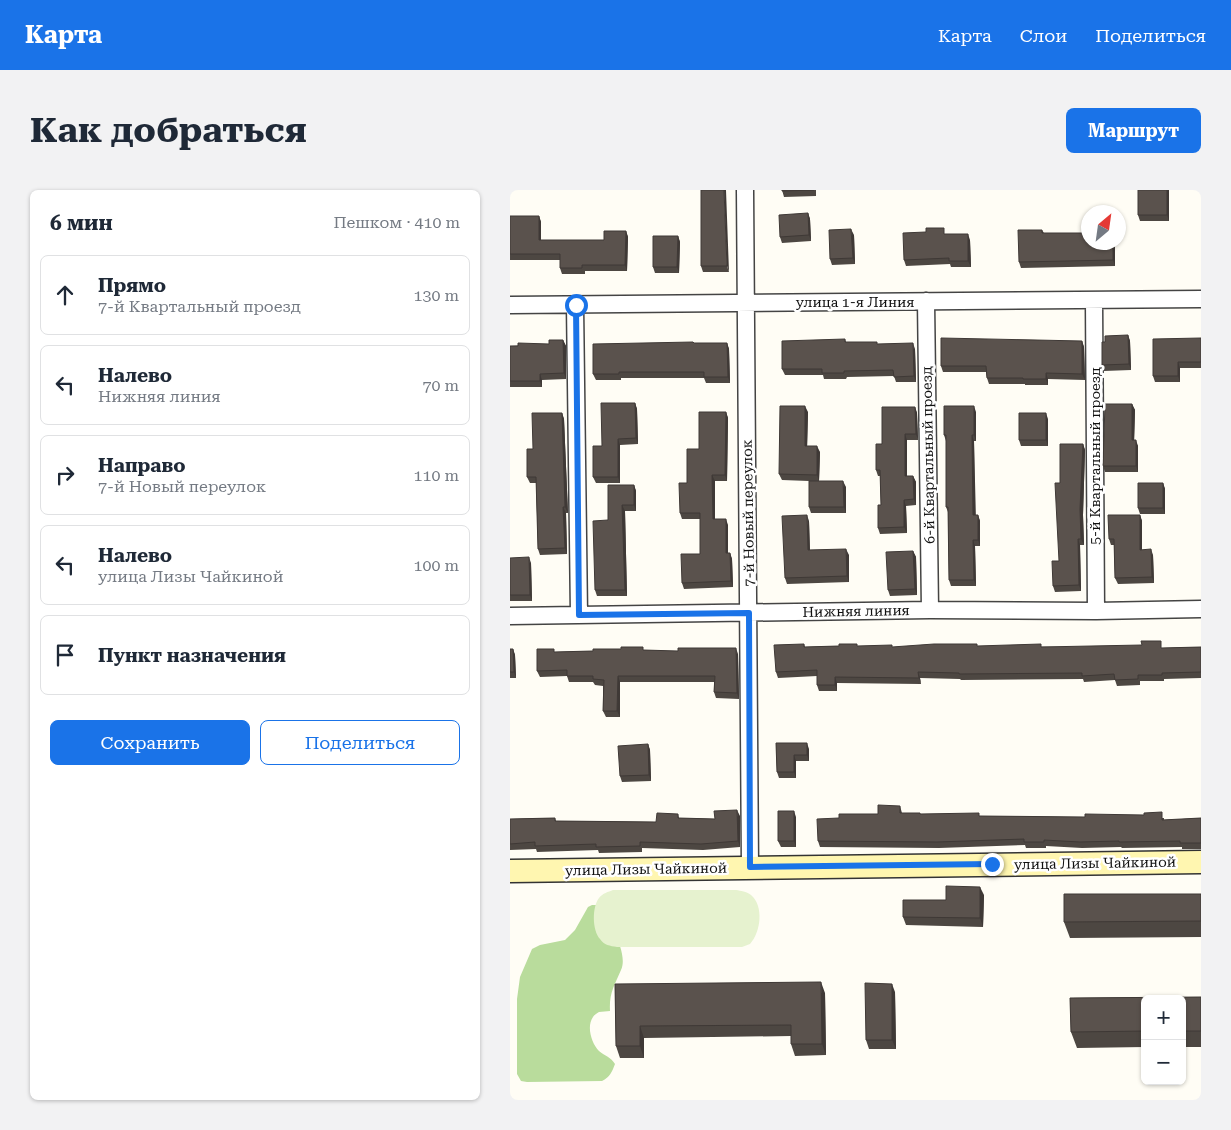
<!DOCTYPE html>
<html lang="ru">
<meta charset="utf-8">
<style>
:root{--surface:#fff;--page:#f2f2f3;--text:#1f2937;--muted:#747a83;--line:#e0e1e3;--accent:#1a73e8}
body{margin:0;font-family:"Roboto Serif",serif;background:var(--page);color:var(--text)}
.controls{position:absolute;right:15px;bottom:15px;display:grid;overflow:hidden;border-radius:8px;box-shadow:0 1px 4px #0004}
.controls button{width:45px;height:45px;display:grid;place-items:center;padding:0;border:0;border-bottom:1px solid var(--line);background:var(--surface);color:var(--text);font:25px sans-serif}
.compass{position:absolute;left:571px;top:15px;width:45px;height:45px;border-radius:50%;background:var(--surface);box-shadow:0 1px 4px #0004;rotate:29deg}
.stop{position:absolute;width:15px;height:15px;margin:-11px;border:4px solid #1a73e8;border-radius:50%;background:#fff}
.stop.end{background:#1a73e8;border-color:#fff;box-shadow:0 1px 5px #0008}
.list{margin:0;padding:0;list-style:none}
h2{display:flex;justify-content:space-between;align-items:center;height:65px;margin:0;padding:0 20px;font-size:21px}
h2 small{font-size:16px;font-weight:400;color:var(--muted)}
.list li{display:grid;grid-template-columns:32px 1fr auto;gap:15px;align-items:center;box-sizing:border-box;height:80px;margin:0 10px 10px;padding:0 10px;border:1px solid var(--line);border-radius:8px}
.list b{display:block;font-size:19px;white-space:nowrap}
.list p{margin:0;font-size:16px;white-space:nowrap;color:var(--muted)}
.list em{font-size:16px;font-style:normal;color:var(--muted)}
.actions{display:flex;gap:10px;padding:15px 20px}
.actions a{flex:1;padding:11px 0;border:1px solid var(--accent);border-radius:8px;text-align:center;font-size:18px;color:var(--accent)}
.actions .main{background:var(--accent);color:#fff}
.icon{flex:none;width:28px;height:28px;fill:none;stroke:currentColor;stroke-width:2;stroke-linecap:round;stroke-linejoin:round}
.map{position:relative;flex:none;width:691px;height:910px;overflow:hidden;border-radius:8px}
header{display:flex;align-items:center;gap:30px;box-sizing:border-box;height:70px;padding:0 25px;background:var(--accent);color:#fff}
header strong{font-size:24px}
nav{display:flex;gap:28px;margin-inline-start:auto;font-size:18px}
.intro{display:flex;align-items:center;justify-content:space-between;box-sizing:border-box;height:120px;padding:0 30px}
h1{margin:0;font-size:35px}
.button{padding:12px 22px;border-radius:8px;background:var(--accent);color:#fff;font-size:18px;font-weight:700}
main{display:flex;gap:30px;padding:0 30px}
aside{flex:1;background:var(--surface);border-radius:8px;box-shadow:0 1px 4px #0004}
.map>svg:first-child{display:block}
.forest{fill:#b9dc9c}
.pitch{fill:#e6f2cf}
.lines{fill:none;stroke-linecap:round;stroke-linejoin:round}
.minor-casing{stroke:#444;stroke-width:19}
.secondary-casing{stroke:#333;stroke-width:25}
.minor{stroke:#fff;stroke-width:16}
.secondary{stroke:#fff6b0;stroke-width:22}
.wall{fill:#4d4742}
.shaded-wall{fill:#3f3936}
.building{fill:#5a524d;stroke:#3f3936}
.route{stroke:#1a73e8;stroke-width:6}
.labels{text-anchor:middle;stroke-width:5;stroke-linejoin:round;paint-order:stroke}
.street-label{font-size:14px;fill:#111;stroke:#fff}
</style>
<header>
<strong>Карта</strong>
<nav><a>Карта</a><a>Слои</a><a>Поделиться</a></nav>
</header>
<div class="intro"><h1>Как добраться</h1><a class="button">Маршрут</a></div>
<main>
<aside>
<h2>6 мин<small>Пешком · 410 m</small></h2>
<ul class="list">
<li><svg class="icon" aria-label="ahead" viewBox="0 0 24 24"><path d="M12 20V5M6 11l6-6 6 6"/></svg><div><b>Прямо</b><p>7-й Квартальный проезд</p></div><em>130 m</em></li>
<li><svg class="icon" aria-label="left" viewBox="0 0 24 24"><path d="M17 20v-9H6M10 6l-5 5 5 5"/></svg><div><b>Налево</b><p>Нижняя линия</p></div><em>70 m</em></li>
<li><svg class="icon" aria-label="right" viewBox="0 0 24 24"><path d="M7 20v-9h11M14 6l5 5-5 5"/></svg><div><b>Направо</b><p>7-й Новый переулок</p></div><em>110 m</em></li>
<li><svg class="icon" aria-label="left" viewBox="0 0 24 24"><path d="M17 20v-9H6M10 6l-5 5 5 5"/></svg><div><b>Налево</b><p>улица Лизы Чайкиной</p></div><em>100 m</em></li>
<li><svg class="icon" aria-label="arrive" viewBox="0 0 24 24"><path d="M6 21V4h12l-3 4 3 4H6"/></svg><div><b>Пункт назначения</b></div></li>
</ul>
<div class="actions"><a class="main">Сохранить</a><a>Поделиться</a></div>
</aside>
<div class="map">
<svg width="691" height="910" viewBox="0 0 691 910">
<rect width="100%" height="100%" fill="#fffdf5"/>
<!-- forest -->
<path class="forest" d="M82,715H90C98,730 119,763 111,780C104,796 99,804 100,821L89,822C87,823 84,825 83,827C76,837 82,854 89,861C95,866 101,867 105,874C102,882 100,887 92,891L17,892L11,891L7,884V809L10,787L22,759L30,755L55,750L65,740L78,717Z"/>
<!-- pitch -->
<path class="pitch" d="M103,700H226C231,701 236,701 241,705C254,716 251,742 240,754L232,757H107C100,756 94,755 90,749C82,740 82,717 89,708C93,703 98,702 103,700Z"/>
<g class="lines">
<!-- minor casing -->
<g class="minor-casing">
<path id="minor" d="M235,0L240,677
M416,111L420,420
M584,111L586,421
M0,115L691,109
M65,115L69,425
M0,426L420,420L586,421L691,419"/>
</g>
<!-- secondary casing -->
<g class="secondary-casing">
<path id="secondary" d="M0,681L691,672"/>
</g>
<!-- minor -->
<use href="#minor" class="minor"/>
<!-- secondary -->
<use href="#secondary" class="secondary"/>
</g>
<!-- wall -->
<path class="wall" d="M191,0L219,82H193L191,76Z
M272,0H306V6L274,7Z
M659,0V31H630L628,25Z
M298,23L300,29L301,51L272,53L270,47Z
M0,26H29L31,32V50H94L116,41L118,47L117,81H75V84H52L50,78V70H0Z
M532,40L534,43L605,52V76L511,78L509,72Z
M437,44L460,50L461,77H441L440,74L396,76L394,70Z
M344,45L345,74L322,75L320,69Z
M168,46L170,52L169,83H145L143,77Z
M618,145L620,151L621,180L594,181L592,175L595,152Z
M691,148V178H670V192H645L643,186Z
M335,149L336,152L405,159L406,192H386L384,186L337,187L336,189H314L313,185H275L272,179Z
M53,150L56,156V189L32,190V197H0V156L39,154Z
M572,151L574,157L575,190L538,189V195H515V194H479L477,188L476,182H433L431,176Z
M184,153H217L219,159L220,193H196L194,188H111V190H86L83,184Z
M125,213L127,219L128,254L110,255V293H86L83,287L92,256Z
M622,214L625,220L624,250L628,256V282H595L593,276Z
M405,217L407,223L408,250H397V286H403L406,292V315L396,316L397,343L370,344L368,338L371,315L370,286H368L366,280Z
M216,222L218,228L217,291H205V329L218,335V363H220L222,369L223,397L174,399L172,393L190,364V329H172L170,323L177,293L189,259Z
M298,222L297,256L310,262L309,291L336,297V323H301L299,317V291L272,290L269,284Z
M466,222V251H464L465,325H468L470,331V356H465L466,396H441L439,390L438,322L436,317V251L434,245Z
M52,223L54,229L58,323H56L57,364L30,365L28,359L26,293H20L17,287L23,259Z
M538,229V256H511L509,250Z
M573,254L575,260L573,325L574,355H570L571,401L545,402L543,396L549,371L550,293Z
M653,293L655,299V324H630L628,318Z
M124,295L126,301V321H115L117,406H87L85,400L98,330Z
M630,325L632,331V360L643,365L644,393L608,394L605,388L604,355H601L599,349Z
M299,331L300,360L339,365V392L277,394L275,388Z
M403,361L406,367L407,405L380,406L378,400Z
M0,368L21,373L22,411H0Z
M294,454L295,457L329,456L347,454V456L383,457L467,456L653,458L691,457V488L654,489V491H630V495L607,496L605,490L574,492L573,489L451,490L450,489L410,488L411,494L327,493V501H309L307,495V486L268,488L266,482Z
M0,459H3L5,465L6,488H0Z
M134,460L228,464L229,509L206,508L204,502V492H110V527H96L93,521V496L85,495L83,492H59L57,486L30,487L27,481L45,462Z
M266,553L299,559V571H286V588H269L267,582Z
M138,554L140,560L141,591L112,592L110,586Z
M390,616L392,623L411,624L470,626L654,628V630L691,628V659H672V657L612,658L611,657L572,658L536,656V658H516L515,655L429,658L310,657L308,651L329,628L368,624Z
M168,624L169,628L205,629L230,626V657L193,660L132,658V662L89,663L88,660L27,662L26,659L0,660V629L45,628L46,631L146,632Z
M286,627V657H271L268,651Z
M691,704V747L560,748L554,732Z
M474,705L473,737L396,735L393,727Z
M105,794L315,803L316,865L285,866L281,854V846L134,848V868H110L106,856Z
M385,802L386,859H359L356,850Z
M691,807V857H672V809H635V857L567,858L561,842L560,808Z"/>
<!-- shaded-wall -->
<path class="shaded-wall" d="M214,0H216L219,82L217,76Z
M657,0H659V31L657,25Z
M298,23L300,29L301,51L299,45Z
M29,26L31,32V56L29,50Z
M341,39L344,45L345,74L343,68Z
M116,41L118,47L117,81L115,75Z
M458,44L460,50L461,77L458,71Z
M168,46L170,52L169,83L167,77Z
M603,52H605V76L603,70Z
M618,145L620,151L621,180L619,174Z
M53,150L56,156V189L54,183Z
M572,151L574,157L575,190L572,184Z
M217,153L219,159L220,193L218,187Z
M403,153L405,159L406,192L404,186Z
M668,172L670,178V192L668,186Z
M536,183L538,189V195L536,189Z
M30,184L32,190V197L30,191Z
M125,213L127,219L128,254L126,248Z
M622,214L625,220L624,256L622,250Z
M295,216L298,222L297,262L295,256Z
M464,216L466,222V251L464,245Z
M405,217L407,223L408,250L406,244Z
M216,222L218,228L217,291L215,285Z
M52,223L54,229L58,323L55,317Z
M536,223L538,229V256L536,250Z
M395,244L397,250V292L395,286Z
M462,245L464,251L466,331L463,325Z
M108,249L110,255V293L108,287Z
M626,250L628,256V282L626,276Z
M573,254L575,260L573,325L574,355L571,349L570,319Z
M307,256L310,262L309,291L307,285Z
M202,285L205,291V335L203,329Z
M403,286L406,292V315L404,309Z
M333,291L336,297V323L334,317Z
M653,293L655,299V324L653,318Z
M124,295L126,301V321L124,315Z
M394,310L396,316L397,343L394,337Z
M112,315L115,321L117,406L115,400Z
M53,317L56,323L57,364L55,358Z
M297,325L299,331L300,366L298,360Z
M468,325L470,331V356L468,350Z
M630,325L632,331V366L630,360Z
M216,329L218,335V369L216,363Z
M568,349L570,355L571,401L569,395Z
M463,350L465,356L466,396L464,390Z
M336,359L339,365V392L337,386Z
M641,359L643,365L644,393L642,387Z
M403,361L406,367L407,405L405,399Z
M220,363L222,369L223,397L221,391Z
M19,367L21,373L22,411L20,405Z
M226,458L228,464L229,509L227,503Z
M3,459L5,465L6,488L4,482Z
M408,482L410,488L411,494L409,488Z
M108,486L110,492V527L107,521Z
M325,487L327,493V501L325,495Z
M297,553L299,559V571L297,565Z
M138,554L140,560L141,591L139,585Z
M284,565L286,571V588L284,582Z
M227,620L230,626V657L228,651Z
M284,621L286,627V657L284,651Z
M470,697L474,705L473,737L470,728Z
M311,792L315,803L316,865L312,854Z
M382,794L385,802L386,859L382,850Z
M130,836L134,848V868L130,856Z"/>
<!-- building -->
<path class="building" d="M191,0H214L217,76H191Z
M272,0H304L272,1Z
M628,0H657V25H628Z
M298,23L299,45L270,47L269,25Z
M0,26H29V50H94V41H116L115,75H72V78H50V64H0Z
M416,38H434V44H458V71H439V68L394,70L393,43L416,42Z
M341,39L343,68L320,69L319,40Z
M508,40H532V43H578V52H603V70L509,72Z
M143,46H168L167,77H143Z
M618,145L619,174L592,175V152H595V146Z
M431,148L572,151V184L536,183V189H513V188H477L476,176H431Z
M691,148V172H668V186H643V149Z
M335,149V152H367V154L403,153L404,186L384,187L383,180L334,181V183H312V179H272V151Z
M39,150H53L54,183L30,184V191H0V156H8V153L39,154Z
M183,152L184,153H217L218,187H194V182H109V184H83V154Z
M91,213H125L126,248L108,249V287H83V256H92Z
M595,214H622V250H626V276H593Z
M270,216H295V256H307V285L269,284Z
M434,216H464V245H462L463,325H468V350H463L464,390H439L438,317H436V245H434Z
M372,217H405L406,244H395V286H403L404,309L394,310V337L368,338V315H371L370,280H366V254H372Z
M189,222H216L215,285H202L203,329H216V363H220L221,391L172,393L171,364H190V323H170L169,293H177V259H189Z
M22,223H52L55,317H53L55,358L28,359L26,287H17V259H23Z
M509,223H536V250H509Z
M550,254H573L570,319L571,349H568L569,395L543,396L542,371H549L545,293H550Z
M299,291H333L334,317H299Z
M628,293H653V318H628Z
M98,295H124V315H112L115,400H85L83,331L98,330Z
M297,325L298,360L336,359L337,386L275,388L272,326Z
M598,325H630V360L641,359L642,387L605,388L604,349H599Z
M403,361L405,399L378,400L376,362Z
M19,367L20,405H0V368Z
M631,451H651V458L691,457V482L652,483V485H628V489L605,490L604,484L572,486V483L449,484V483L408,482L409,488L325,487V495H307V480L266,482L264,455L294,454V457L329,456V454H347V456L382,455V457L424,454H467V456L531,454V457L632,455Z
M111,457H133V460L168,461V458H226L227,503L204,502L205,486H108L107,521H93L94,490L83,489V486H57V480L27,481V459H44V462L83,461V459H111Z
M0,459H3L4,482H0Z
M266,553H297V565H284V582H267Z
M138,554L139,585L110,586L108,556Z
M368,615L390,616V623H410V624L469,623V626L575,627V624L634,625V623L652,622V630L691,628V653H670V651L609,652V651L570,652L534,650V652H514V649L427,652L308,651L307,629L329,628V624H368Z
M227,620L228,651L191,654L130,652V656L86,657V654L25,656V652L0,654V629L45,628V631L146,632L147,623L168,624V628L205,629L204,621Z
M268,621H284V651H268Z
M436,696L470,697V728L393,727V710H436Z
M554,704H691V731L554,732Z
M311,792L312,854H281V835L130,836V856H106L105,794Z
M355,793L382,794V850H356Z
M691,807V841H672V809H635V841L561,842L560,808Z"/>
<g class="lines">
<!-- route -->
<path class="route" d="M66,115L69,425L239,423L240,677L482,674"/>
</g>
<g class="labels">
<!-- street labels -->
<g class="street-label">
<text x="345" y="117">улица 1-я Линия</text>
<text transform="translate(418 265) rotate(-91)" y="5">6-й Квартальный проезд</text>
<text transform="translate(585 266) rotate(-90)" y="5">5-й Квартальный проезд</text>
<text transform="translate(238 323) rotate(-91)" y="5">7-й Новый переулок</text>
<text transform="translate(346 421) rotate(-1)" y="5">Нижняя линия</text>
<text transform="translate(585 673) rotate(-1)" y="5">улица Лизы Чайкиной</text>
<text transform="translate(136 679) rotate(-1)" y="5">улица Лизы Чайкиной</text>
</g>
</g>
</svg>
<div class="controls">
<button>+</button>
<button>−</button>
</div>
<svg class="compass" viewBox="-18 -18 36 36"><path d="M0-13l5 13h-10z" fill="#e53935"/><path d="M0 13l5-13h-10z" fill="#747a83"/></svg>
<div class="stop" style="left:66px;top:115px"></div>
<div class="stop end" style="left:482px;top:674px"></div>
</div>
</main>
